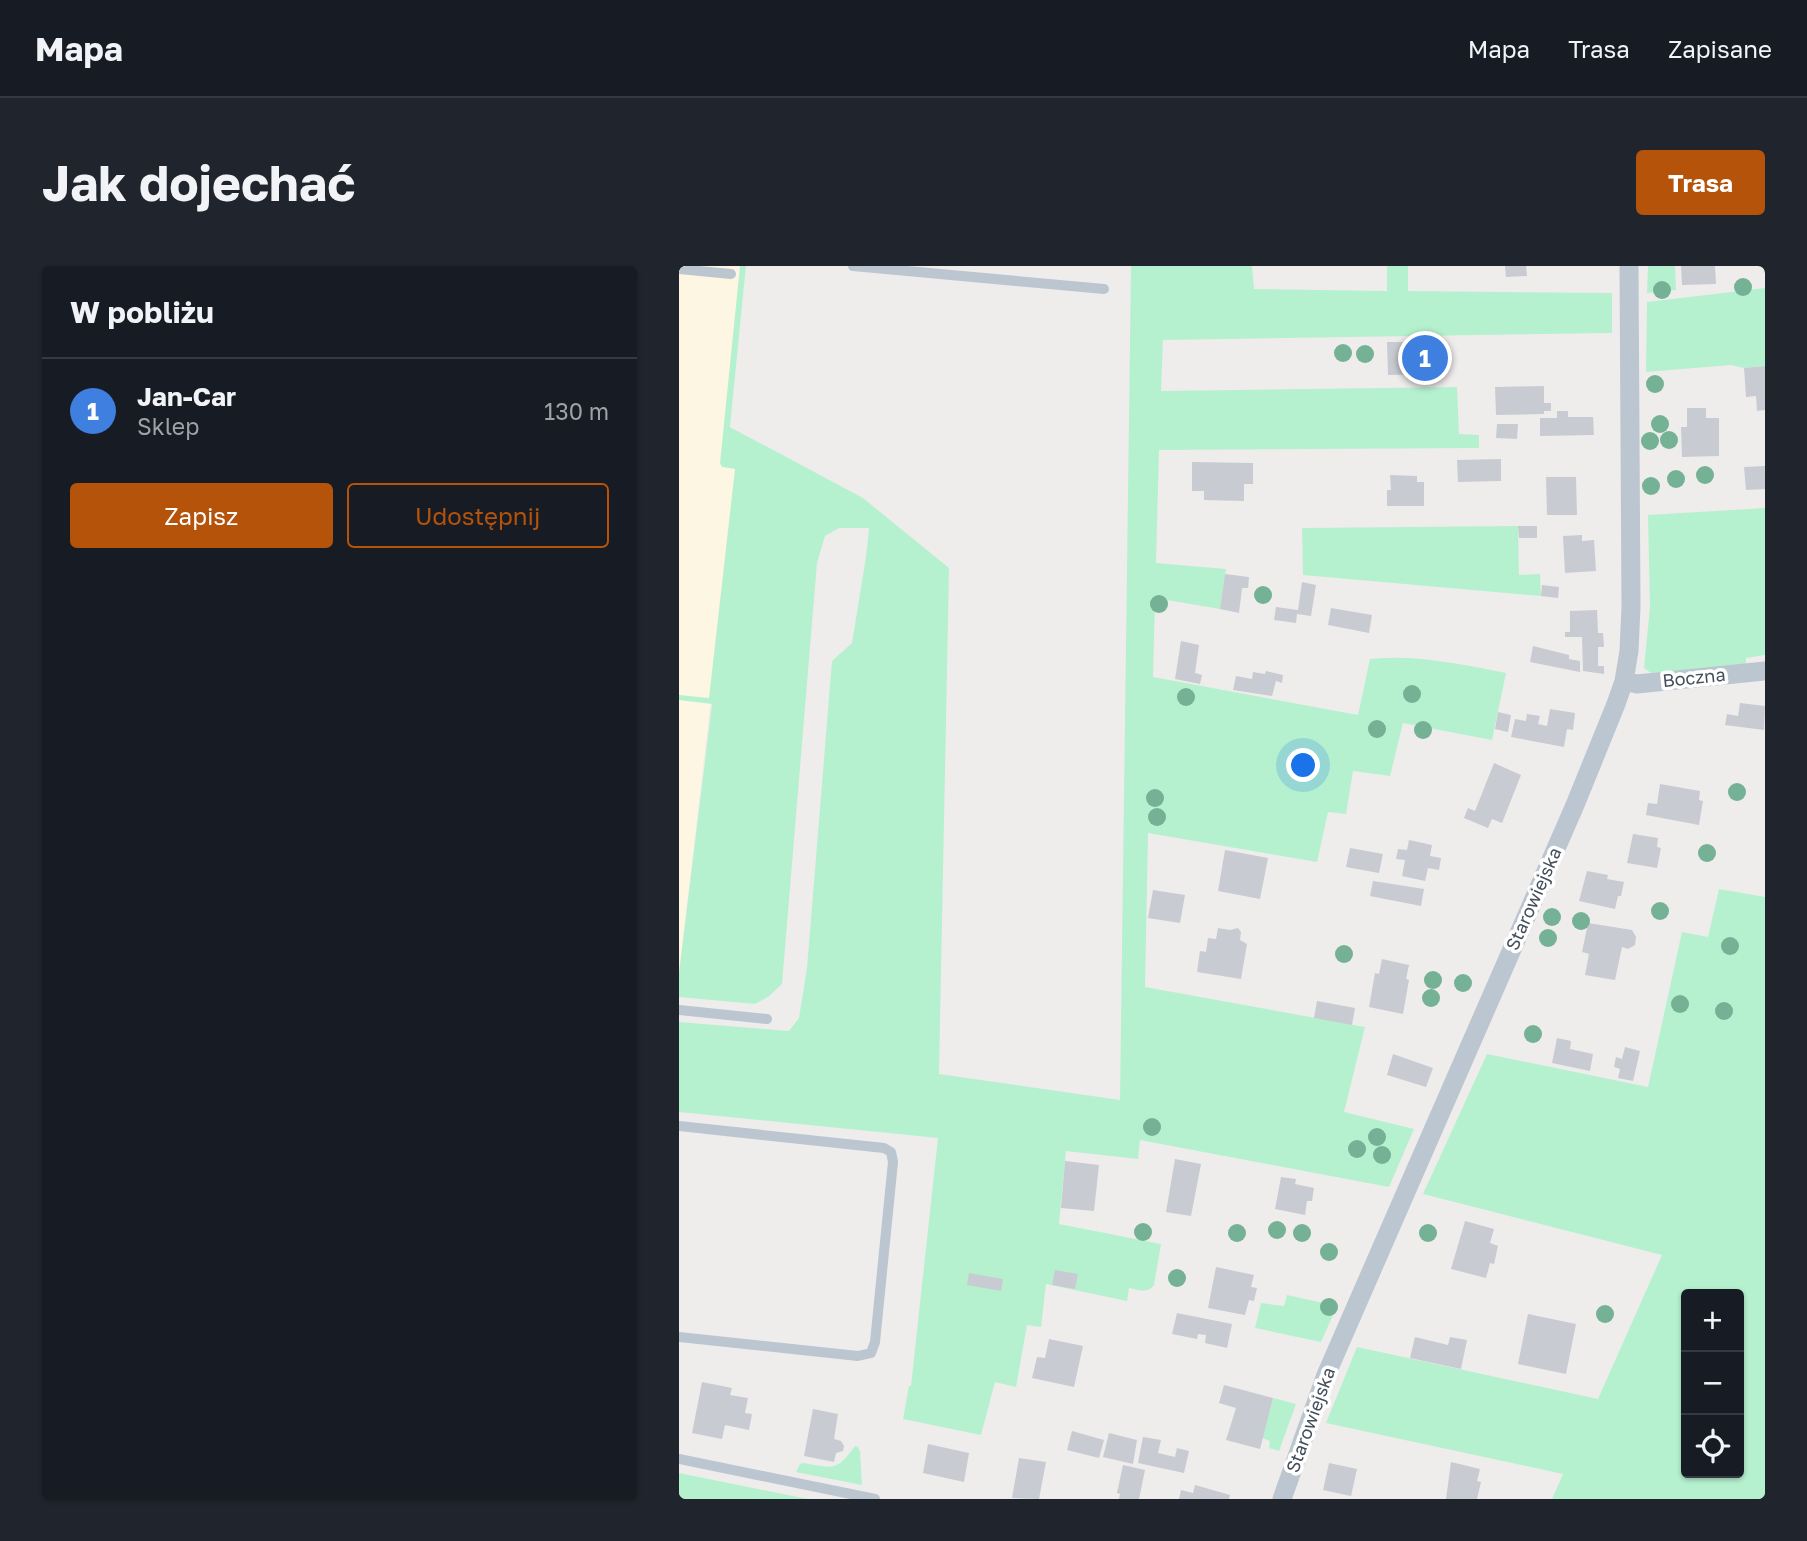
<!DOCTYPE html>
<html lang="pl">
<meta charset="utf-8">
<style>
:root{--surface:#171b24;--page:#20242c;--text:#f1f3f6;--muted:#9ea1a6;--line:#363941;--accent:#b45309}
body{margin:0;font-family:"Golos Text",sans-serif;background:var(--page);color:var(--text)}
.controls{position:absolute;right:21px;bottom:21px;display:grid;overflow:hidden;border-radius:7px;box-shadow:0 2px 5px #0004}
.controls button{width:63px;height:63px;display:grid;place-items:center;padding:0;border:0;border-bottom:2px solid var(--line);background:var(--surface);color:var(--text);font:35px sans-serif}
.you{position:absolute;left:625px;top:500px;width:24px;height:24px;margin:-18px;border:5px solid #fff;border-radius:50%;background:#1a73e8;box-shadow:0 0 0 10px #1a73e833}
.badge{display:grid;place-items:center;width:46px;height:46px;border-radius:50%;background:var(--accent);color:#fff;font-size:23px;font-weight:700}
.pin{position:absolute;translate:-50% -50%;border:4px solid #fff;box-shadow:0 2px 7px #0006}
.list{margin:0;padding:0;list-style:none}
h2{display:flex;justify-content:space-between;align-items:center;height:91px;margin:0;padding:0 28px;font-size:30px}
h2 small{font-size:23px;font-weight:400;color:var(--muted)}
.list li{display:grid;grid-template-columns:46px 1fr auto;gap:21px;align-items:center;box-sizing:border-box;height:105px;padding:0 28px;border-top:2px solid var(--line)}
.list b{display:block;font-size:26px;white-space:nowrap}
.list p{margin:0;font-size:23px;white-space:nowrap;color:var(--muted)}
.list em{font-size:23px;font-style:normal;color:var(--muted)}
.actions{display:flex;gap:14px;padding:21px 28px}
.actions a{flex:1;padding:16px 0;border:2px solid var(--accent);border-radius:7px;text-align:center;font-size:24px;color:var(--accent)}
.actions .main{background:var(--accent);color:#fff}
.icon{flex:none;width:38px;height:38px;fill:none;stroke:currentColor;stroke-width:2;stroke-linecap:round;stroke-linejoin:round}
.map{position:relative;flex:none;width:1086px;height:1233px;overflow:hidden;border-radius:7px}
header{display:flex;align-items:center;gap:42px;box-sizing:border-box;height:98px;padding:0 35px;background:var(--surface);border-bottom:2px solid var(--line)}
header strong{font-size:33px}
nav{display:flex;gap:38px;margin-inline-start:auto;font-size:24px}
.intro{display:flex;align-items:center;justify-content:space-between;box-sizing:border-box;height:168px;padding:0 42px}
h1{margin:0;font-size:49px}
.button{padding:18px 32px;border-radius:7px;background:var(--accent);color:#fff;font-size:24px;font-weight:700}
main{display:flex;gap:42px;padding:0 42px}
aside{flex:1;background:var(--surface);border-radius:7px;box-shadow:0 2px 5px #0004}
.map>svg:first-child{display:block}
.commercial{fill:#fdf6e3}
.green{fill:#b6f1cf;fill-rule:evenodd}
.building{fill:#c9cbd2}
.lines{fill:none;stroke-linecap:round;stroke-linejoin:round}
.service{stroke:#bcc6d0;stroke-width:10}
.minor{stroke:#bcc6d0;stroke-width:19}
.tree{fill:#74b195}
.labels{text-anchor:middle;stroke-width:7;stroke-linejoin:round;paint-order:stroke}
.street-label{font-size:18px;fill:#444f5b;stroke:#fff}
</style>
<header>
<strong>Mapa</strong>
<nav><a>Mapa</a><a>Trasa</a><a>Zapisane</a></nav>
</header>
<div class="intro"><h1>Jak dojechać</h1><a class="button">Trasa</a></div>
<main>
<aside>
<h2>W pobliżu<small></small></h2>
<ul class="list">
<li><span class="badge" style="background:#3f7fe0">1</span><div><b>Jan-Car</b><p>Sklep</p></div><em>130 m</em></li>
</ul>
<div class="actions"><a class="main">Zapisz</a><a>Udostępnij</a></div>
</aside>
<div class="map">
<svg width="1086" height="1233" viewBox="0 0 1086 1233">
<rect width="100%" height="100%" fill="#efecec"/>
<!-- commercial -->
<path class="commercial" d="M0,0H67L51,160L63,168L0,707Z"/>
<!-- green -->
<path class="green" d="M61,0H67L51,161L184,232L270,302L260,808L441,834L452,0H573L575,23L708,25V0H729V25L933,27V67L484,74L482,125L778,121L780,168L800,169V182L480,184L477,297L547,303L541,343L476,332L474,411L679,449L691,393C736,388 782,398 827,407L813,474L724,457L711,510L674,505L667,548L649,546L638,596L469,567L466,721L686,761L665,846L735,863L710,921L461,874L459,893L387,885L380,958L482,978L475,1019C468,1028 460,1024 450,1022L448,1035L367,1018L362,1061L348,1059L337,1121L316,1116L302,1169L224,1153L230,1120H232L259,872L0,846V756L110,765L120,752L128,702L153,395L173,377L187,291L190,262H160L146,270L138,297L103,718L89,731L76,738L0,731V707L33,438L0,434V429L30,432L56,203L43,201L41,197Z
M969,0H996L997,24L968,27Z
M1086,22V100L1065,102L1052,99L967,106L968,36Z
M1086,242V389L1067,392V400L972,407L965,402L971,342L969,249Z
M839,260L840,309L861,308L862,330L624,309L623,262Z
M1040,623L1086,631V1233H873L884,1208L647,1157L678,1081L919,1133L983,989L744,928L808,788L969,821L1003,666L1029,671ZM1060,1028V1207H1007V1028Z
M608,1029L658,1040L642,1076L576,1062L582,1037L605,1040Z
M594,1132L617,1138L600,1185L590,1182L591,1175L583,1172Z
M176,1180L179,1181L181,1185L183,1219L117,1206L121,1198L124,1197C155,1202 157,1206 176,1180Z
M0,1207L129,1233H0Z"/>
<!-- building -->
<path class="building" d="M826,0H847L848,10L827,11Z
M1002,0H1036L1037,18L1003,19Z
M708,76H758L759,108L709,109Z
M1086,100V144L1078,145L1077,130L1067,131L1065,102Z
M865,120V137H872V145H865V148L817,149L816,121Z
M1008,142H1027V152H1040V190L1003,191L1002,161H1008Z
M878,145H889V151H914L915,169L861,170V152H878Z
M818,158H839L838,173L817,172Z
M822,193V215L779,216L778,194Z
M513,196L574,197V218H565V235L525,234V225H513Z
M1086,200V223L1067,224L1065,201Z
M711,209L738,210V216H745V240H708V224H712Z
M867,211H897L898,249H868Z
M839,260H858V272H840Z
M903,269V275L915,274L917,305L886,307L884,270Z
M546,308L570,311L569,322H563L560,347L541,343Z
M623,316L637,319L632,350L618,348L617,357L595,354L597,341L619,344Z
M863,319L880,321L879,332L862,330Z
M652,342L693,349L690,367L649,359Z
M918,344L919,367H924L925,381H919V400H925V408L904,405L903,371H886V366H891V345Z
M502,375L520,379L516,407L523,409L521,418L496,413Z
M854,380L890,389V393L901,395V406L851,396Z
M587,405L604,409L603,417L597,415L593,430L554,424L557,410L573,413L574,406L586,408Z
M1061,437L1086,440L1085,464L1046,459L1048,448L1059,450Z
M871,443L896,447L894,464L888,463L885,481L832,471L836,453L847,455L848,448L861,450L859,458L868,460Z
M819,446L832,449L829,466L816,463Z
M815,497L842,509L823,557L813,553L809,562L785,552L789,542L796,545Z
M981,518L1021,525L1020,534L1024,535L1020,559L967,549L969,537L978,538Z
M954,568L979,572L978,581L982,582L978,602L948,597Z
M730,574L753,579L751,590L762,592L760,604L749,602L746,615L723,610L726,594L717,593L719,583L728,584Z
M671,582L704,588L700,607L667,601Z
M546,584L589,592L581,633L539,625Z
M908,605L929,609L928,613L945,616L942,630H939L936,643L900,635Z
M694,615L745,623L742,640L691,630Z
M474,624L506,629L501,657L469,652Z
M909,657L953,664L957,671L956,679L949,683L943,681L936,714L906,709L910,688L903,686Z
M539,662L551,664L559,662L562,666L561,674L568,678L562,713L518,706L521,685L527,686L529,672L537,673Z
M703,693L730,699L727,713L730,714L724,748L690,741L696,707L700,708Z
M638,735L676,742L673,759L635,752Z
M878,772L892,775L891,783L914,788L911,805L873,797Z
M946,781L961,785L954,815L939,812L941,803L935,801L937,791L943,793Z
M714,788L754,802L747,821L708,809Z
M496,893L522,898L512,950L487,946Z
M386,895L420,899L415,945L382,942Z
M602,911L617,913L616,918L635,922L633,935H628L626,949L596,943Z
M786,955L815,963L811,977L819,980L815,998L811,997L807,1012L772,1003Z
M537,1001L575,1009L572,1021L578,1022L575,1035L570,1034L566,1049L529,1042Z
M376,1004L399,1008L396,1023L373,1019Z
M290,1007L324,1013L322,1025L288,1019Z
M498,1047L553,1058L548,1082L526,1077L527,1069L519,1068L518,1073L493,1068Z
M849,1048L897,1058L887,1108L839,1098Z
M736,1071L769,1079L771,1071L788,1074L782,1103L731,1092Z
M370,1073L404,1080L395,1121L353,1112L358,1091L366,1092Z
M23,1116L53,1122L51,1129L69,1132L66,1147L73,1148L70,1164L46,1159L43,1173L13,1167Z
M545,1119L594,1132L581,1183L547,1174L557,1142L540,1137Z
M134,1143L159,1148L155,1173L162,1175L165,1180L164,1185L157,1187L155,1196L125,1190Z
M393,1165L425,1174L420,1192L388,1184Z
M430,1167L458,1174L454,1198L424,1191Z
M464,1171L482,1174L479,1187L496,1191L498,1182L510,1185L505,1207L459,1197Z
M249,1178L290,1187L285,1216L244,1207Z
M340,1192L367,1196L360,1233L333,1232Z
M772,1196L801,1203L798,1215L802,1216L798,1233H767Z
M650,1197L678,1203L672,1230L644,1224Z
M444,1199L466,1204L460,1233H440L441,1228L438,1227Z
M516,1219L551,1229L550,1233H500L502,1224L514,1227Z"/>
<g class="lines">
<!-- service -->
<path class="service" d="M174,0L425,23
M0,3L52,8
M0,744L88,753
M0,860L205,882L212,886L214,896L196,1076L192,1087L179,1090L0,1071
M0,1193L196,1233"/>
<!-- minor -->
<path class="minor" d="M945,415L958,418L1086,405
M603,1233L647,1109L896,539L937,438L945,415L950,385L952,341L950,0"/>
</g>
<!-- trees -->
<g class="tree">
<circle cx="1064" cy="21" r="9"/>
<circle cx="983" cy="24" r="9"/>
<circle cx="664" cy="87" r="9"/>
<circle cx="686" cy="88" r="9"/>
<circle cx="976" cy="118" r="9"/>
<circle cx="981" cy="158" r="9"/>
<circle cx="990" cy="174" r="9"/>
<circle cx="971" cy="175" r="9"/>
<circle cx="1026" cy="209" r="9"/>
<circle cx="997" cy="213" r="9"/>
<circle cx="972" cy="220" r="9"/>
<circle cx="584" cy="329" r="9"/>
<circle cx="480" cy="338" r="9"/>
<circle cx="733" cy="428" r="9"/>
<circle cx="507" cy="431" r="9"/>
<circle cx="698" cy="463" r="9"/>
<circle cx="744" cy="464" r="9"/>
<circle cx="1058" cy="526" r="9"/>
<circle cx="476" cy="532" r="9"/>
<circle cx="478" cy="551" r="9"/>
<circle cx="1028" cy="587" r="9"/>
<circle cx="981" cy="645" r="9"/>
<circle cx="873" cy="651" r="9"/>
<circle cx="902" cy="655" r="9"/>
<circle cx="869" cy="672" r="9"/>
<circle cx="1051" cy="680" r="9"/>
<circle cx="665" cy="688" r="9"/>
<circle cx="754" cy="714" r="9"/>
<circle cx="784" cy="717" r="9"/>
<circle cx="752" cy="732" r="9"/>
<circle cx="1001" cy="738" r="9"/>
<circle cx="1045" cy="745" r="9"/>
<circle cx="854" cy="768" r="9"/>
<circle cx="473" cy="861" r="9"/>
<circle cx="698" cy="871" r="9"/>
<circle cx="678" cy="883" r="9"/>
<circle cx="703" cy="889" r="9"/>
<circle cx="598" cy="964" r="9"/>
<circle cx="464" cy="966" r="9"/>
<circle cx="558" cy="967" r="9"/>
<circle cx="623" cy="967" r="9"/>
<circle cx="749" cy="967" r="9"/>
<circle cx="650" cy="986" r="9"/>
<circle cx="498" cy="1012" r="9"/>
<circle cx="650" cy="1041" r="9"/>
<circle cx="926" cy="1048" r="9"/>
</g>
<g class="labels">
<!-- street labels -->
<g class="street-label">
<text transform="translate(1015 412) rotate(-6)" y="6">Boczna</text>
<text transform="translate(855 633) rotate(-66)" y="6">Starowiejska</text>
<text transform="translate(632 1154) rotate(-70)" y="6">Starowiejska</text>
</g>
</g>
</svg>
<div class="controls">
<button>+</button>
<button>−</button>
<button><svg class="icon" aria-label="locate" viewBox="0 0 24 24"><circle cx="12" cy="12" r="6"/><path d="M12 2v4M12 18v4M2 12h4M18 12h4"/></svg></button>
</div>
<div class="you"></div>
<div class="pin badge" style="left:746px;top:92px;background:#3f7fe0">1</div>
</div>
</main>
